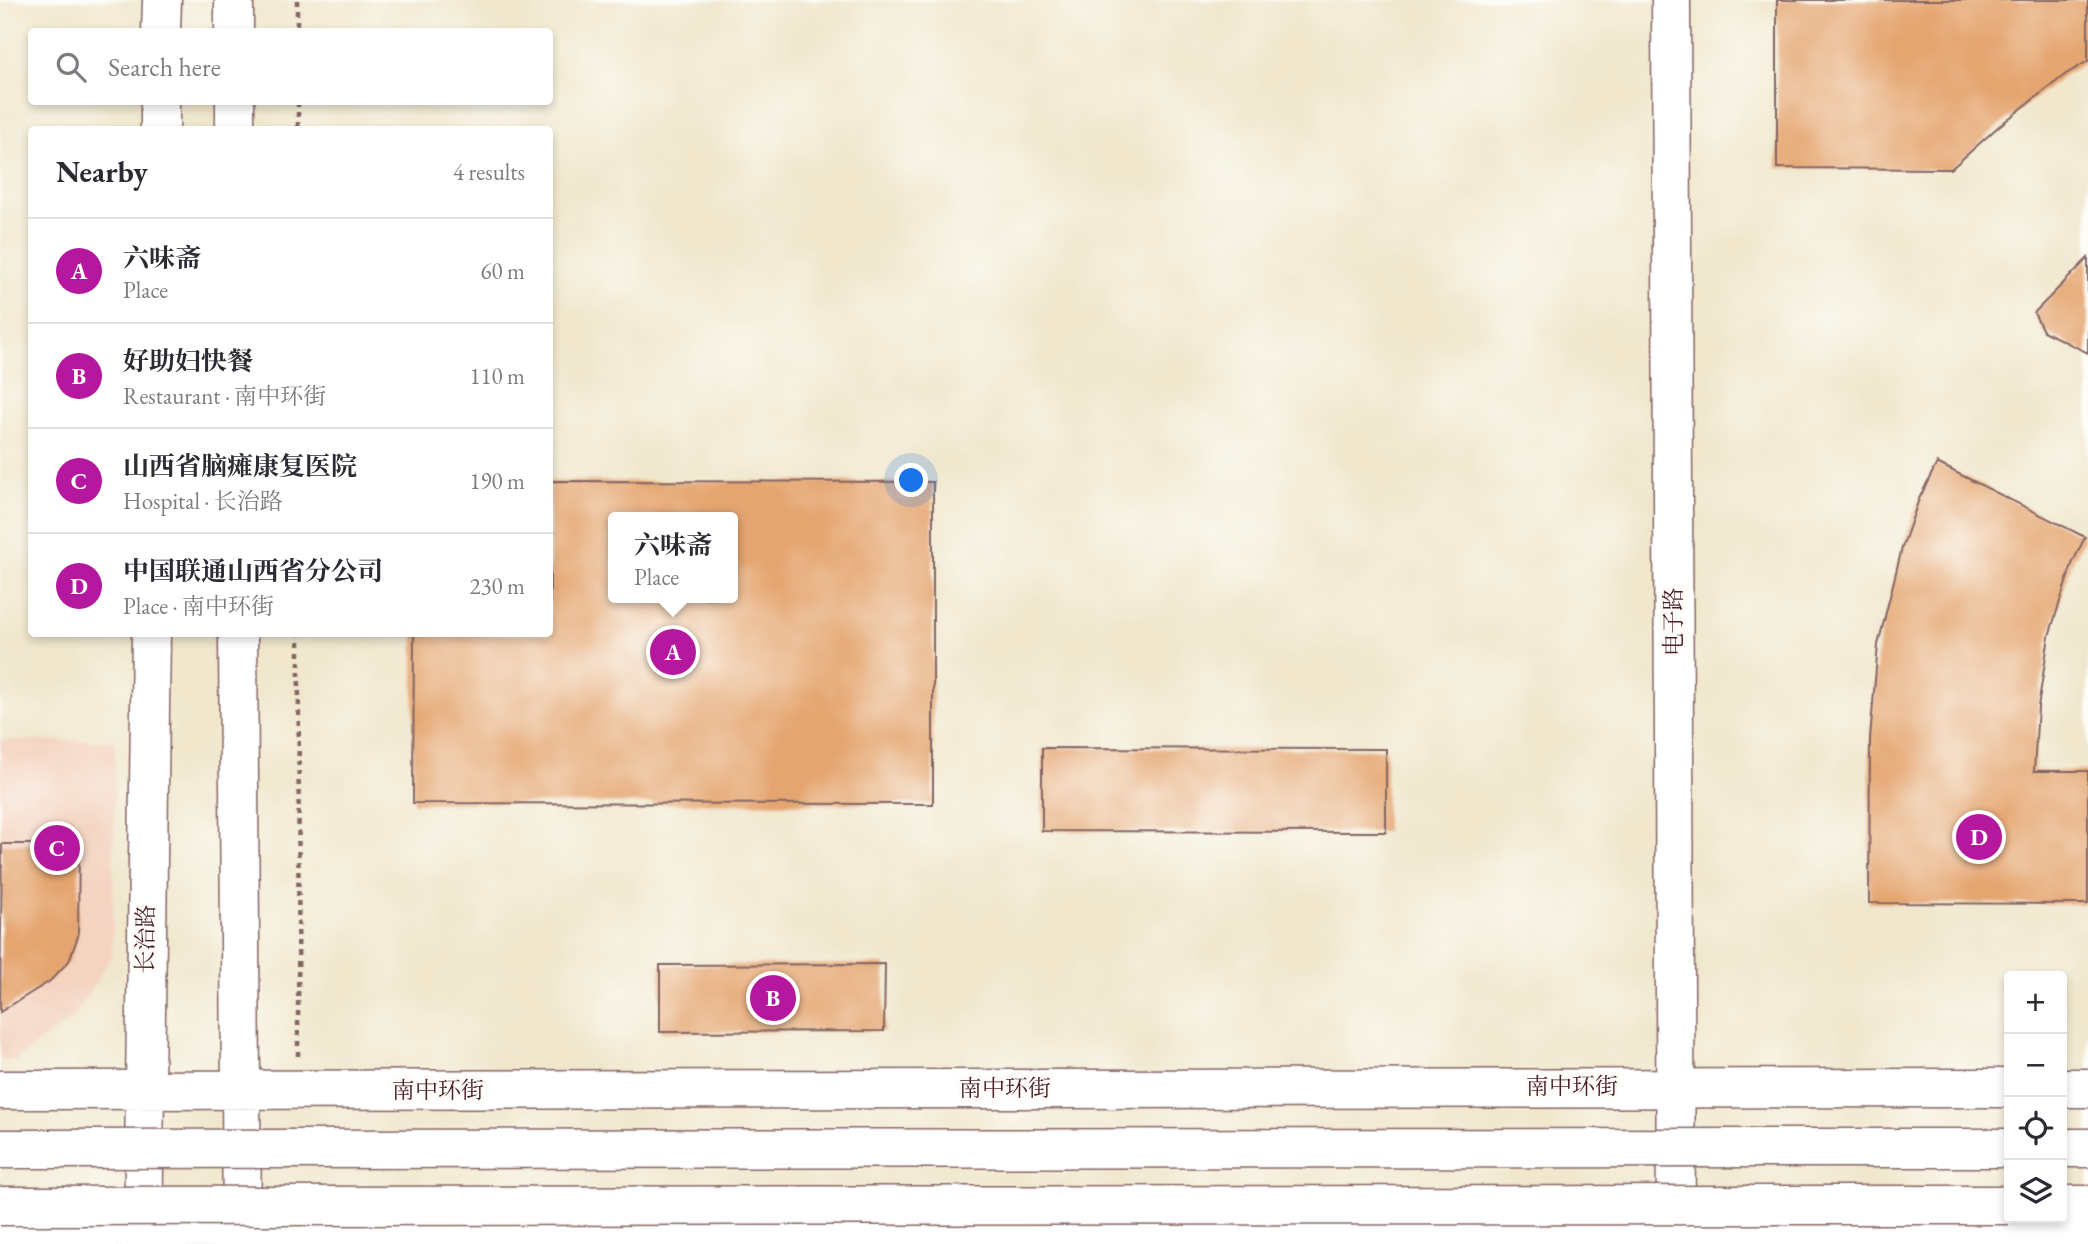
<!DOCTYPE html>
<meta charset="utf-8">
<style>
:root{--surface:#fff;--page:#f7f7f7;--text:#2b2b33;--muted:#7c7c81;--line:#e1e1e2;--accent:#b5179e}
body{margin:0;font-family:"EB Garamond","Noto Serif SC",serif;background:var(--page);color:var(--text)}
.controls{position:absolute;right:21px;bottom:21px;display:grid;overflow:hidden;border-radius:7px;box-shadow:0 4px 10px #0003}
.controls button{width:63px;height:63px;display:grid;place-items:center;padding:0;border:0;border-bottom:2px solid var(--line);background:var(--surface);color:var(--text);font:35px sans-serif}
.you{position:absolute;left:912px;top:481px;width:24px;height:24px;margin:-18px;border:5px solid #fff;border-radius:50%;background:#1a73e8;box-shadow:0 0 0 10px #1a73e833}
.badge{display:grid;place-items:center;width:46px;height:46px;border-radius:50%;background:var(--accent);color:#fff;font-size:23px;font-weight:700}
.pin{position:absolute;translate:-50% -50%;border:4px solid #fff;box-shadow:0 2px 7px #0006}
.popup{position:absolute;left:608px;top:512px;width:130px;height:91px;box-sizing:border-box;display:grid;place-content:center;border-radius:7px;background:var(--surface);filter:drop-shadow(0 2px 5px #0005);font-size:23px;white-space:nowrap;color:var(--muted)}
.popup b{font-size:26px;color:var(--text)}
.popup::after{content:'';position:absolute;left:50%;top:100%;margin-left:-14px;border:14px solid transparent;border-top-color:var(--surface)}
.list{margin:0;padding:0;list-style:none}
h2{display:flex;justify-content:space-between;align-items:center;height:91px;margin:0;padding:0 28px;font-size:30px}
h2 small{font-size:23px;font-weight:400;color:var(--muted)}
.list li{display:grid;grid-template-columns:46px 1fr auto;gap:21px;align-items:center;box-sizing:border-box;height:105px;padding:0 28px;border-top:2px solid var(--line)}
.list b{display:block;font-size:26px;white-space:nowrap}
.list p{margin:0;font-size:23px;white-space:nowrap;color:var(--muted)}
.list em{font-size:23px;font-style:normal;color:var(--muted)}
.icon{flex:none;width:38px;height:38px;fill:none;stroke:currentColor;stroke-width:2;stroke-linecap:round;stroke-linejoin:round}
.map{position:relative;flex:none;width:2088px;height:1244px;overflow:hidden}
.search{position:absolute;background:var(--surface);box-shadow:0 4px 10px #0003;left:28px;top:28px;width:525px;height:77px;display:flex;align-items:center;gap:18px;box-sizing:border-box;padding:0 24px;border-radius:7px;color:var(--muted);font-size:26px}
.panel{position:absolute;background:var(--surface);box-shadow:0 4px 10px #0003;left:28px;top:126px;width:525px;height:511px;border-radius:7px}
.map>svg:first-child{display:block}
.built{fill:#f4d3c0}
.building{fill:#e5a570;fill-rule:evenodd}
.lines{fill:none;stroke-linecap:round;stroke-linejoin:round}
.secondary-casing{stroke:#846564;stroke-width:41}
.primary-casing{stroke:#846564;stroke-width:41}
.highway-casing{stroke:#846564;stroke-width:41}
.path{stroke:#846564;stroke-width:4.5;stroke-dasharray:5 5;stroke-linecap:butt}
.secondary{stroke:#fff;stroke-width:38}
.primary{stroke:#fff;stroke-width:38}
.highway{stroke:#fff;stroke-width:38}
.highway-bridge-casing{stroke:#846564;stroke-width:41;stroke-linecap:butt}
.highway-bridge{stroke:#fff;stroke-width:38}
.labels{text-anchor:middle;stroke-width:7;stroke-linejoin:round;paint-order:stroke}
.street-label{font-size:23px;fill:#4a1f2b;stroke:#fdfcf7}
</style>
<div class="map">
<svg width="2088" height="1244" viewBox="0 0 2088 1244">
<rect width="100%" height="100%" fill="#fdfcf7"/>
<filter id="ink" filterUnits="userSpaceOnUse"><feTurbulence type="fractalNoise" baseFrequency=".0143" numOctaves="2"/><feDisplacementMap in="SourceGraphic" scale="14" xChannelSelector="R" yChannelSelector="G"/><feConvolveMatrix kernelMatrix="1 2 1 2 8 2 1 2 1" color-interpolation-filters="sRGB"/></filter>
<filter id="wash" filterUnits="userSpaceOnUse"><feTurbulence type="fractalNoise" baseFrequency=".00686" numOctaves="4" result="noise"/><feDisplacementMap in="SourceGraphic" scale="28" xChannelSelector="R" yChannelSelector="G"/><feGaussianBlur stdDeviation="1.57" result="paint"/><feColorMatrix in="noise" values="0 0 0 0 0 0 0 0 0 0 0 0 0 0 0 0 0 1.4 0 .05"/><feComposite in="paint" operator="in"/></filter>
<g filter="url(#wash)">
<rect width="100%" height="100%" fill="#f0e7cd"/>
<!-- built -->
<path class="built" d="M0,740L115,741L112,955L74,1016L15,1060L0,1059Z"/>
<g id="blocks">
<!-- building -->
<path class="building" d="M1777,0H2088V61L2066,74L1999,126L1951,169L1777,168Z
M2088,258V353L2043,331L2034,313Z
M1937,463L2085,537L2072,564L2049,636L2038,707L2034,771H2088V904L1869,903L1870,739L1878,645L1902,548L1919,499Z
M550,481L933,482V804L413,803L414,634H550ZM614,517H732V598H614Z
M1042,748L1386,749V832L1042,831Z
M2,844H79L78,936L69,961L50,981L0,1012Z
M885,964L884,1031L660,1032V965Z"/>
</g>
</g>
<g filter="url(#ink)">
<use href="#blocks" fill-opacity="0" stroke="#846564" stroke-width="2"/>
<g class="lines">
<!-- secondary casing -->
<g class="secondary-casing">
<path id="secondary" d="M1671,0L1676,1238"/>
</g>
<!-- primary casing -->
<g class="primary-casing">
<path id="primary" d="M234,0V32
M161,32L162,0
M235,102V130
M160,130V102
M238,634L242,1238
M2062,1088H2088
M0,1090L2009,1088
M0,1228L2088,1236
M143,1240L151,634"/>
</g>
<!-- highway casing -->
<g class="highway-casing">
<path id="highway" d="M2062,1148H2088
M2062,1205H2088"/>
</g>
<!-- path -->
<path class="path" d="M297,0V32
M298,102V130
M298,1056L299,634"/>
<!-- secondary -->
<use href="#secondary" class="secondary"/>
<!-- primary -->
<use href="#primary" class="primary"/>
<!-- highway -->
<use href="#highway" class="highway"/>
<!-- highway-bridge casing -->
<g class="highway-bridge-casing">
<path id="highway-bridge" d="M0,1149L2009,1148
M0,1206L2009,1205"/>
</g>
<!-- highway-bridge -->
<use href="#highway-bridge" class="highway-bridge"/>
</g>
</g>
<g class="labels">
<!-- street labels -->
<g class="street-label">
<text transform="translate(1673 622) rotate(-90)" y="8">电子路</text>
<text transform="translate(145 939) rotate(-89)" y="8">长治路</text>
<text x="1572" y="1094">南中环街</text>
<text x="1005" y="1096">南中环街</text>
<text x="438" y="1098">南中环街</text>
</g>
</g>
</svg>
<div class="controls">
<button>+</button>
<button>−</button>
<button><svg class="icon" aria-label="locate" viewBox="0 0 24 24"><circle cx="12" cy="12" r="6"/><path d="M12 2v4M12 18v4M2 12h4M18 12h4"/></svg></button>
<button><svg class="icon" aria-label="layers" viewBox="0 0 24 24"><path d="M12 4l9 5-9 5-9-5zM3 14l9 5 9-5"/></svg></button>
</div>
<div class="you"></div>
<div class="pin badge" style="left:673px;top:652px">A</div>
<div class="popup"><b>六味斋</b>Place</div>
<div class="pin badge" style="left:773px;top:998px">B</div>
<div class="pin badge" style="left:57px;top:848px">C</div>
<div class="pin badge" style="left:1979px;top:837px">D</div>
<div class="search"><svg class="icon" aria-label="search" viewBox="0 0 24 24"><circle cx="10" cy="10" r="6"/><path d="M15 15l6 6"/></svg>Search here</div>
<section class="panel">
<h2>Nearby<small>4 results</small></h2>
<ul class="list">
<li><span class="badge">A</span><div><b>六味斋</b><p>Place</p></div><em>60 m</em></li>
<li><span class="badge">B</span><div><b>好助妇快餐</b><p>Restaurant · 南中环街</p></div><em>110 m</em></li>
<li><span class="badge">C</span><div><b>山西省脑瘫康复医院</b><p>Hospital · 长治路</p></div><em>190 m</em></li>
<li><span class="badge">D</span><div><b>中国联通山西省分公司</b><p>Place · 南中环街</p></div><em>230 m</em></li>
</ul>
</section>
</div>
